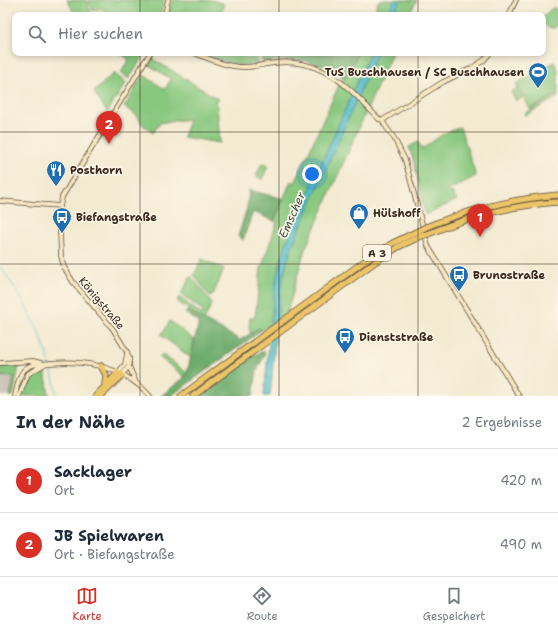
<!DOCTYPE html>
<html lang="de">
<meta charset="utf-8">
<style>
:root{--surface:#fff;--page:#f2f2f3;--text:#1f2937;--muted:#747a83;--line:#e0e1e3;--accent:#d93025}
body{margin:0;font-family:"Shantell Sans",sans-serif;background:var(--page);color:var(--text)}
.you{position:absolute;left:312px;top:174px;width:14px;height:14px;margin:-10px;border:3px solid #fff;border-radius:50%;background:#1a73e8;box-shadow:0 0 0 6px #1a73e833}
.badge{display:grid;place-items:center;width:26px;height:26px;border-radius:50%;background:var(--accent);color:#fff;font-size:13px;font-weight:700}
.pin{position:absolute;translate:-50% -33px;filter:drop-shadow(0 1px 2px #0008)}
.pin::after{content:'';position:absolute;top:21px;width:14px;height:12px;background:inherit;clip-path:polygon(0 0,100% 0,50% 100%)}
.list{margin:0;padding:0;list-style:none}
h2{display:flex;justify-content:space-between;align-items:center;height:52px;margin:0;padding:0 16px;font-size:17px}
h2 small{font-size:13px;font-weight:400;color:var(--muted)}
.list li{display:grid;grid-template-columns:26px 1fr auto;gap:12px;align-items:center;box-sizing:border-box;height:64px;padding:0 16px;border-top:1px solid var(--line)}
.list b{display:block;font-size:15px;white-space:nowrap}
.list p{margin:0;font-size:13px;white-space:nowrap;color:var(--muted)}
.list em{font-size:13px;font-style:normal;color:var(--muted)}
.icon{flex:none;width:22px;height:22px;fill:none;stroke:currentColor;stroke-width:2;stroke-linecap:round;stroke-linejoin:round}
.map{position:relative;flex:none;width:558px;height:396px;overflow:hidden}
.search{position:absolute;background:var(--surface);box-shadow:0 2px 6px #0003;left:12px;right:12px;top:12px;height:44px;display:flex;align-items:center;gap:10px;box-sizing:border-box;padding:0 14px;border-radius:8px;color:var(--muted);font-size:15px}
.sheet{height:180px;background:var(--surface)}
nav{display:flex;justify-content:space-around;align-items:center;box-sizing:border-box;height:56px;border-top:1px solid var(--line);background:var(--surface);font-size:11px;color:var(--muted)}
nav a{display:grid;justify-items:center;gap:2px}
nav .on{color:var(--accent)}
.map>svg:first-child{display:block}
.industrial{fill:#cbc3b8}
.green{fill:#87c77e;stroke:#61784e}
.forest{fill:#6dac6d;stroke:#546b46}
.water{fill:#54bfce;stroke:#487476}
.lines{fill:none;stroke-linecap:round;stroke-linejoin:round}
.stream{stroke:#54bfce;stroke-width:1}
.secondary-casing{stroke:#574739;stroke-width:5.5}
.highway-casing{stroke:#574739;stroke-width:7}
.secondary{stroke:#f7e8c3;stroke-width:4}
.highway{stroke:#ecc569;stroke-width:5.5}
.highway-bridge-casing{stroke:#574739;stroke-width:7;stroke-linecap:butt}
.highway-bridge{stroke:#ecc569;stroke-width:5.5}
.grid{fill:none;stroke:#3b2a1e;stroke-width:1;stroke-opacity:0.55}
.labels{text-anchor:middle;stroke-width:3.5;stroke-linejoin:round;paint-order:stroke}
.shield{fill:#fcf5e5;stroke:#75675a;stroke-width:1}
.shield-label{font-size:10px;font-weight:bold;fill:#3b2a1e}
.poi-label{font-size:11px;font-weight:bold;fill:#3b2a1e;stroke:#fcf5e5;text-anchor:start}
.street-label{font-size:11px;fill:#3b2a1e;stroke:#fcf5e5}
.water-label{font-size:12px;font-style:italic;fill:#425753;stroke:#fcf5e5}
</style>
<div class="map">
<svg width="558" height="396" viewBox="0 0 558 396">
<rect width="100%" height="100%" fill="#fcf5e5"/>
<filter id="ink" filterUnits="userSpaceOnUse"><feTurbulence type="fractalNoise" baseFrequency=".025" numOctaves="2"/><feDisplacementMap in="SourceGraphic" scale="8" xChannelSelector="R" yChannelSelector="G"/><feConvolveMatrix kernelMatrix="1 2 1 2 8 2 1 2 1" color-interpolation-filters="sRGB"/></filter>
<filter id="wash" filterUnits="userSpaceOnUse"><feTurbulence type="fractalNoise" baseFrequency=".012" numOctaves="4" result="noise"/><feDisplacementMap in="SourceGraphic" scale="16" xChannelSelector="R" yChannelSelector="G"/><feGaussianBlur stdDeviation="0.9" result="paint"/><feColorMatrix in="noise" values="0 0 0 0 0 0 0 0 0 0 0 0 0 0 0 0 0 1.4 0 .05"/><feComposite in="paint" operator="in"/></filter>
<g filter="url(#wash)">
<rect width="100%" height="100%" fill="#f3ead1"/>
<!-- industrial -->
<path class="industrial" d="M0,376L14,377L10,396H0Z"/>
<!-- green -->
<path class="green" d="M67,0H86L92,15H75Z
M88,0H164L161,15H105L102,8L93,11Z
M172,0H212L224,4L221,15H168Z
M379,0H417L409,15H373Z
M554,7L557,10L558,9V25L554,28C546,29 543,24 543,16Z
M119,53H145L129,79L121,73L129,59Z
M202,53H257V64C233,67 224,61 202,53Z
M358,53H392L304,252L287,313L262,330L259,328L251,333L249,329L250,318H255L261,269L277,222L274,221L291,181L295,183L339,85L348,76Z
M153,59L218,99L215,102L217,104L220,143L183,137L189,120H175L160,123L153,133L143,125L135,114L124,107L143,75L165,89L171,79L149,65Z
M554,62L558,69V93L530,109L516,84Z
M114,73L126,83L107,112L94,92Z
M517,88L522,98L516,101L511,92Z
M558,94V97L526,115L525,113Z
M460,127L476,176L449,190L450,193L452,192L457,200L425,215L414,162L409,147L418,142L422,149L443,134Z
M262,163L268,166L262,179L256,176Z
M202,259L224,269L213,295L210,297L194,275Z
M191,276L212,303L204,321L177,301L179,297L202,315L203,311L181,294Z
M170,321L194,340L191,358L161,335Z
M162,354L187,373L185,377L159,357Z
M16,366L19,367L18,371L13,396H10L14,377L0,376V367Z
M45,369L49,396H23C28,381 29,375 45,369Z"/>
<!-- forest -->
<path class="forest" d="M261,53H358L348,76L344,80L330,65C317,66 316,63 304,61C290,59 276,61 262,63Z
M249,190L284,199L274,221L253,212L243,240L238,236L247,208Z
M188,310L204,321V320L240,340L259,328L262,330L171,396H161L185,377L187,373L199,322L185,313Z
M264,351L265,354L257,370L253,396H201L254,355Z"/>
<!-- water -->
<path class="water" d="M394,0H400L394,15H387Z
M370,53H377L292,246C276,292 276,339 271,387L270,396H264L273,301L277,275L286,244Z"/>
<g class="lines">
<!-- stream -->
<path class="stream" d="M0,267C22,296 39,326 49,361
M50,364L57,396"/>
</g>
</g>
<g filter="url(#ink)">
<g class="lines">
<!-- secondary casing -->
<g class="secondary-casing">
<path id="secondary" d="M165,15L168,0
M509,15L516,0
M194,53C210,59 227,67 244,67C255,67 264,64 275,63C291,61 308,64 323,71C345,81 362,102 379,119L383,120L384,124L394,138L405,160L428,246L519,396
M383,120L443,82L472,68L484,60L490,53
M0,201L60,206
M0,363L33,361L41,363
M129,366L136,383
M118,373L125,364L127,354
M122,375L129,366V358L127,352L113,329L73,282L64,267L61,256L60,232V206L62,197L150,53
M15,396C17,388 18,376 24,370C31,363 42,364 51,363C87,360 124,367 150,396
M19,396L28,374L45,364"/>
</g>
<!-- highway casing -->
<g class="highway-casing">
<path id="highway" d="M426,227C469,209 512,199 558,195
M428,234C470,216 513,205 558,202
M101,366L106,375L105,384
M96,396L118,373
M101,396L122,375
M181,396L370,257L393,243L420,230
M193,396L375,262L398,247L421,236"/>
</g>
<!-- secondary -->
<use href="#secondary" class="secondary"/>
<!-- highway -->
<use href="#highway" class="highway"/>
<!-- highway-bridge casing -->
<g class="highway-bridge-casing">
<path id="highway-bridge" d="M420,230L426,227
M421,236L428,234"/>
</g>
<!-- highway-bridge -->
<use href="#highway-bridge" class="highway-bridge"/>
</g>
</g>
<!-- grid -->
<path class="grid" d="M140,0V15M279,0V15M418,0V15M140,53V396M279,53V396M418,53V396M0,132H558M0,264H558"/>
<!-- icons -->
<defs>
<g id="stadium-pin" transform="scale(1)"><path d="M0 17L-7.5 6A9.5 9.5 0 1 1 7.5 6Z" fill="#1f6fb2" stroke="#fcf5e5"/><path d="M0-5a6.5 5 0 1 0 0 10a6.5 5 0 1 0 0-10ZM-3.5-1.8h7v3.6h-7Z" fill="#fff"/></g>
<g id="restaurant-pin" transform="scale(1)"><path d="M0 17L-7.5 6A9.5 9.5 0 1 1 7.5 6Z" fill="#1f6fb2" stroke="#fcf5e5"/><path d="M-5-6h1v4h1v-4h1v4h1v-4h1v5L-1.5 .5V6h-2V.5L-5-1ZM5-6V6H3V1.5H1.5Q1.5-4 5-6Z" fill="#fff"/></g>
<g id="shop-pin" transform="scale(1)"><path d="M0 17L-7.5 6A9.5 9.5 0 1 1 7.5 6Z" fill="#1f6fb2" stroke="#fcf5e5"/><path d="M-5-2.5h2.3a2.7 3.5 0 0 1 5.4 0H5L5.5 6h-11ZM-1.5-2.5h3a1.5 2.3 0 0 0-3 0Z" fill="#fff"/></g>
<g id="bus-pin" transform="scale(1)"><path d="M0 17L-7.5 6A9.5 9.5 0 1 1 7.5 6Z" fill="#1f6fb2" stroke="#fcf5e5"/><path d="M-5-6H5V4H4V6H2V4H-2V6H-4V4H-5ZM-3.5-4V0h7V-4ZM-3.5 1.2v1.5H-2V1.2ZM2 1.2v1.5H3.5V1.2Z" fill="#fff"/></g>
</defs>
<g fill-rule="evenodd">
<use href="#stadium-pin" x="538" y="72"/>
<use href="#restaurant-pin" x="56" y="170"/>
<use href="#shop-pin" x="359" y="213"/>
<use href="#bus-pin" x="62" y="217"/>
<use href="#bus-pin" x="459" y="275"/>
<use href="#bus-pin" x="345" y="337"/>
</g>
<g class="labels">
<!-- shield labels -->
<rect class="shield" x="363" y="245" width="28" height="16" rx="3"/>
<g class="shield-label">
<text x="377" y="257">A 3</text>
</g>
<!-- poi labels -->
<g class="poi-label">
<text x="524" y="76" text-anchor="end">TuS Buschhausen / SC Buschhausen</text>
<text x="70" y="174">Posthorn</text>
<text x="373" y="217">Hülshoff</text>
<text x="76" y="221">Biefangstraße</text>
<text x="473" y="279">Brunostraße</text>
<text x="359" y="341">Dienststraße</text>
</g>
<!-- street labels -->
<g class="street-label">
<text transform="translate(102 303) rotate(50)" y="4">Königstraße</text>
</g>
<!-- water labels -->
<g class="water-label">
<text transform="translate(292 215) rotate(-66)" y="4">Emscher</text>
</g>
</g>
</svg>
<div class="you"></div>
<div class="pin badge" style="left:480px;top:237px">1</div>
<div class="pin badge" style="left:109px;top:144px">2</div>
<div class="search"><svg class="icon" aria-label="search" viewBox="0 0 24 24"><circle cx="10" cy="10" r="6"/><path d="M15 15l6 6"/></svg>Hier suchen</div>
</div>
<section class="sheet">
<h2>In der Nähe<small>2 Ergebnisse</small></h2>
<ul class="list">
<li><span class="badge">1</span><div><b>Sacklager</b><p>Ort</p></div><em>420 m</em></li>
<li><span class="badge">2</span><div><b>JB Spielwaren</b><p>Ort · Biefangstraße</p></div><em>490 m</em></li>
</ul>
</section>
<nav>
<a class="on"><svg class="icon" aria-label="map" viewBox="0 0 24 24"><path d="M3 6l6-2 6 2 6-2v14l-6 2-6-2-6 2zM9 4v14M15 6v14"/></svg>Karte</a>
<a><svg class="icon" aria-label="directions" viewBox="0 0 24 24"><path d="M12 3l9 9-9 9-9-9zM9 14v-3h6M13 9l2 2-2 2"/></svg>Route</a>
<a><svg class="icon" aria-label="saved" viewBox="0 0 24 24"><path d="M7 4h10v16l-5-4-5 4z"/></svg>Gespeichert</a>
</nav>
